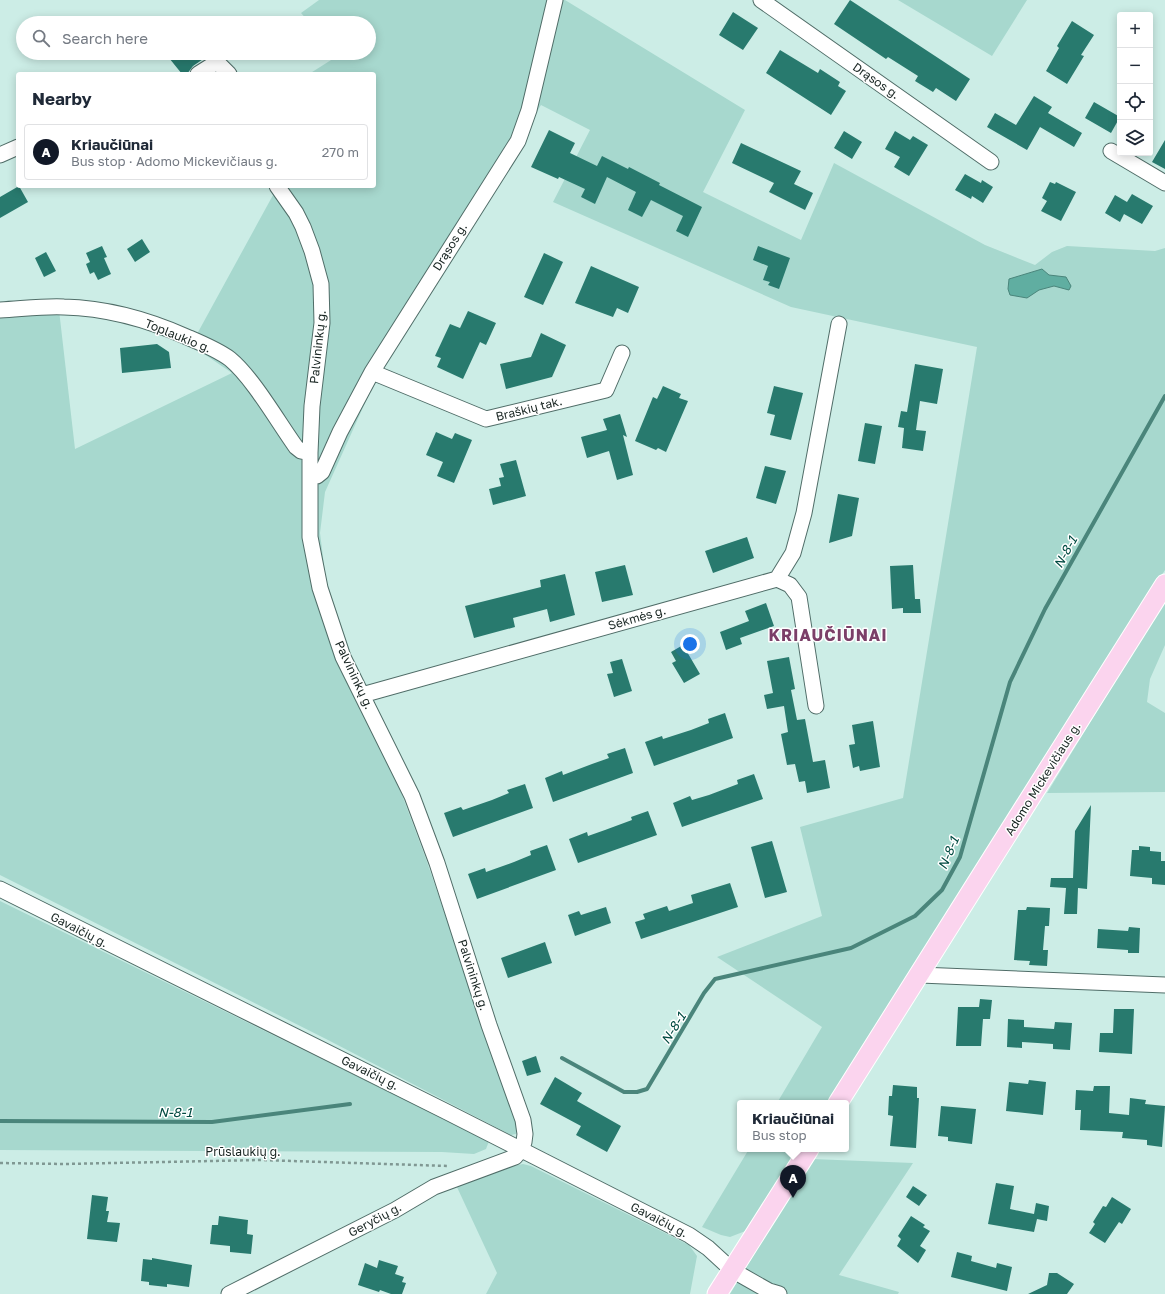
<!DOCTYPE html>
<meta charset="utf-8">
<style>
:root{--surface:#fff;--page:#f2f2f3;--text:#1f2937;--muted:#747a83;--line:#e0e1e3;--accent:#111827}
body{margin:0;font-family:"Golos Text",sans-serif;background:var(--page);color:var(--text)}
.controls{position:absolute;right:12px;top:12px;display:grid;overflow:hidden;border-radius:4px;box-shadow:0 2px 10px #0003}
.controls button{width:36px;height:36px;display:grid;place-items:center;padding:0;border:0;border-bottom:1px solid var(--line);background:var(--surface);color:var(--text);font:20px sans-serif}
.you{position:absolute;left:690px;top:644px;width:14px;height:14px;margin:-10px;border:3px solid #fff;border-radius:50%;background:#1a73e8;box-shadow:0 0 0 6px #1a73e833}
.badge{display:grid;place-items:center;width:26px;height:26px;border-radius:50%;background:var(--accent);color:#fff;font-size:13px;font-weight:700}
.pin{position:absolute;translate:-50% -33px;filter:drop-shadow(0 1px 2px #0008)}
.pin::after{content:'';position:absolute;top:21px;width:14px;height:12px;background:inherit;clip-path:polygon(0 0,100% 0,50% 100%)}
.popup{position:absolute;left:737px;top:1100px;width:112px;height:52px;box-sizing:border-box;display:grid;place-content:center;border-radius:4px;background:var(--surface);filter:drop-shadow(0 1px 3px #0005);font-size:13px;white-space:nowrap;color:var(--muted)}
.popup b{font-size:15px;color:var(--text)}
.popup::after{content:'';position:absolute;left:50%;top:100%;margin-left:-8px;border:8px solid transparent;border-top-color:var(--surface)}
.list{margin:0;padding:0;list-style:none}
h2{display:flex;justify-content:space-between;align-items:center;height:52px;margin:0;padding:0 16px;font-size:17px}
h2 small{font-size:13px;font-weight:400;color:var(--muted)}
.list li{display:grid;grid-template-columns:26px 1fr auto;gap:12px;align-items:center;box-sizing:border-box;height:56px;margin:0 8px 8px;padding:0 8px;border:1px solid var(--line);border-radius:4px}
.list b{display:block;font-size:15px;white-space:nowrap}
.list p{margin:0;font-size:13px;white-space:nowrap;color:var(--muted)}
.list em{font-size:13px;font-style:normal;color:var(--muted)}
.icon{flex:none;width:22px;height:22px;fill:none;stroke:currentColor;stroke-width:2;stroke-linecap:round;stroke-linejoin:round}
.map{position:relative;flex:none;width:1165px;height:1294px;overflow:hidden}
.search{position:absolute;background:var(--surface);box-shadow:0 2px 10px #0003;left:16px;top:16px;width:360px;height:44px;display:flex;align-items:center;gap:10px;box-sizing:border-box;padding:0 14px;border-radius:22px;color:var(--muted);font-size:15px}
.panel{position:absolute;background:var(--surface);box-shadow:0 2px 10px #0003;left:16px;top:72px;width:360px;height:116px;border-radius:4px}
.map>svg:first-child{display:block}
.green{fill:#a7d8ce}
.water{fill:#60aea1;stroke:#4a857b}
.lines{fill:none;stroke-linecap:round;stroke-linejoin:round}
.stream{stroke:#4a857b;stroke-width:4}
.building{fill:#287a6e}
.minor-casing{stroke:#506d68;stroke-width:17}
.major-casing{stroke:#fff;stroke-width:21}
.path{stroke:#809893;stroke-width:2.5;stroke-dasharray:3 3;stroke-linecap:butt}
.minor{stroke:#fff;stroke-width:15}
.major{stroke:#fbd4ee;stroke-width:19}
.labels{text-anchor:middle;stroke-width:3;stroke-linejoin:round;paint-order:stroke}
.street-label{font-size:12px;fill:#172421;stroke:#fff}
.water-label{font-size:13px;font-style:italic;fill:#004a41;stroke:#fff}
.district-label{font-size:16px;font-weight:bold;letter-spacing:1px;fill:#7b3f68;stroke:#fff}
</style>
<div class="map">
<svg width="1165" height="1294" viewBox="0 0 1165 1294">
<rect width="100%" height="100%" fill="#ccede6"/>
<!-- green -->
<path class="green" d="M319,0H565L745,110L703,192L801,240L834,163L985,245L1035,265L1052,252L1067,246L1155,251L1165,248V570L830,1103H777L822,1027L717,957L822,916L800,827L903,798L977,347L791,307L553,202L590,130L541,105L374,383L325,492L320,533L328,597L426,859L518,1126L516,1134L511,1135L328,1040L0,875V313L59,310L75,449L232,373L191,345L278,186H374V74H309L339,55L338,53H369V23H310L301,13Z
M898,0H1027L992,56Z
M1165,600V645L1150,679L1147,702L1165,713V792L1047,793Z
M0,901L489,1141L486,1149L474,1154L442,1152L0,1150Z
M749,1149H800L748,1230L730,1237L721,1235L702,1227Z
M812,1159L913,1163L839,1275L899,1292L898,1294H730Z
M523,1164L531,1166L689,1245L697,1256L690,1294H486L497,1273L456,1185L508,1167Z"/>
<!-- water -->
<path class="water" d="M1042,269L1049,275L1066,277L1071,286L1069,290L1054,286L1039,290L1027,298L1010,295L1008,289L1009,279Z"/>
<g class="lines">
<!-- stream -->
<path class="stream" d="M562,1058L624,1092H637L647,1089L704,993L715,979L851,948L915,916L942,890L960,857L1010,682L1045,609L1165,396
M0,1121L212,1122L350,1104"/>
</g>
<!-- building -->
<path class="building" d="M850,0L970,79L956,101L936,88L933,92L915,81L918,76L888,57L886,59L834,24Z
M733,12L758,28L743,50L719,35Z
M1072,21L1094,35L1081,55L1084,56L1067,84L1046,71L1059,48L1057,46Z
M780,50L818,73L820,69L840,82L838,86L846,91L831,115L766,73Z
M165,53H212L193,66L187,74H182Z
M1034,96L1052,107L1048,113L1082,133L1074,147L1040,127L1027,150L987,127L995,113L1016,125Z
M1094,102L1120,117L1111,133L1085,118Z
M549,130L575,143L570,153L597,166L602,156L628,169L629,167L660,183L659,185L702,207L688,237L676,231L683,216L651,200L642,217L628,210L636,192L607,177L595,204L581,197L585,189L559,177L558,179L531,167Z
M844,131L862,142L852,159L834,148Z
M895,131L910,140L913,136L928,145L909,176L894,167L900,157L885,149Z
M1165,140V169L1152,162Z
M741,143L801,171L794,184L813,193L805,210L769,192L774,183L732,163Z
M965,174L981,183L982,180L993,187L983,203L972,196L971,199L955,190Z
M1050,182L1055,184L1056,182L1076,192L1061,221L1041,211L1047,201L1042,198Z
M19,186L28,202L0,218V197Z
M1132,194L1153,206L1142,224L1124,214L1120,222L1105,213L1115,195L1127,202Z
M142,239L150,252L135,262L127,249Z
M102,246L107,257L104,258L111,274L98,280L94,272L90,274L86,264L90,262L86,253Z
M758,246L790,258L779,289L768,285L770,282L763,280L768,266L753,260Z
M46,252L56,271L44,277L35,258Z
M544,253L563,262L543,305L524,297Z
M591,266L639,287L628,313L617,308L613,317L575,303Z
M468,311L496,323L486,345L480,342L463,379L437,367L441,358L435,356L450,324L460,328Z
M541,333L566,345L552,377L506,389L500,364L531,357Z
M157,344L169,352L171,368L122,373L120,348Z
M915,364L943,369L937,404L920,401L916,430L926,431L923,451L902,448L904,428L898,427L901,411L907,412Z
M663,386L681,394L679,398L688,401L666,452L658,448L656,450L635,441L653,397L657,399Z
M774,386L803,393L791,440L770,435L775,415L767,413Z
M620,414L627,437L623,435L633,475L617,480L609,451L587,458L581,437L607,430L603,419Z
M865,423L882,426L875,464L858,461Z
M436,432L452,439L455,433L472,440L454,483L437,476L443,462L426,455Z
M516,460L526,496L493,505L489,489L501,486L499,478L504,477L500,464Z
M765,466L786,471L776,504L756,498Z
M838,494L859,498L852,536L829,543Z
M747,537L754,558L713,573L705,551Z
M625,565L633,595L602,602L595,572Z
M913,565L915,599H920L921,613H903V608L892,609L890,566Z
M565,574L575,615L550,622L547,609L513,618L515,627L474,638L465,606L541,587L540,580Z
M766,603L774,626L740,638L742,644L726,650L720,632L749,621L745,611Z
M683,645L700,674L684,683L672,663L676,661L671,652Z
M789,657L795,689L791,690L797,720L805,719L813,762L825,760L830,788L807,793L805,781L799,782L795,764L787,765L781,734L788,732L784,706L767,709L764,695L773,693L767,661Z
M622,659L632,691L614,697L607,674L613,673L610,662Z
M725,713L733,738L654,766L645,742L662,736L663,739L691,730L709,723L708,719Z
M873,721L880,767L860,771L859,766L853,768L849,745L855,744L852,725Z
M625,748L633,773L553,802L545,778L562,771L563,775L592,764L609,758L607,754Z
M754,774L763,799L682,827L673,803L690,796L692,800L709,795L738,784L737,780Z
M525,784L533,808L453,837L444,813L461,807L463,810L492,800L509,793L507,790Z
M1091,805L1087,889L1078,888L1077,914H1064L1066,888L1050,887L1051,878H1073L1075,831Z
M648,811L657,835L578,863L569,839L587,832L588,836L605,830L632,820L631,817Z
M772,841L787,892L765,898L751,847Z
M547,845L556,870L477,899L468,874L485,868L486,872L514,862L531,855L530,851Z
M1139,846L1150,847V851L1161,852V861H1165V885L1152,884V878L1130,876L1132,850H1139Z
M730,883L738,907L641,939L635,922L645,919L643,914L667,906L669,911L693,903L691,895Z
M606,907L611,923L575,936L568,915L579,911L581,915Z
M1027,907L1050,908L1049,926H1045L1043,950H1048L1047,966L1029,965L1030,961L1014,960L1018,910H1026Z
M1129,927L1140,928L1139,953H1128V950L1097,948L1098,929L1128,931Z
M545,942L552,963L508,978L501,958Z
M980,999L992,1000L990,1019H983L981,1046H956L958,1007H979Z
M1114,1009H1134L1132,1054L1099,1052L1100,1033H1113Z
M1008,1019L1024,1020V1027L1054,1029L1055,1022L1072,1023L1070,1050L1053,1049V1044L1022,1042V1048L1007,1047Z
M536,1056L541,1072L527,1076L522,1061Z
M555,1077L582,1093L577,1101L621,1126L607,1152L576,1135L581,1126L540,1104Z
M1029,1080L1046,1082L1043,1115L1006,1111L1009,1082L1028,1084Z
M893,1085L917,1087V1098H919L916,1148L890,1146L893,1116L888,1115L889,1096H892Z
M1094,1086H1110L1109,1113L1129,1115L1130,1098L1146,1100L1145,1104L1165,1106L1162,1147L1147,1145V1140L1122,1138L1123,1132L1080,1130L1081,1110H1075L1076,1090L1093,1091Z
M941,1106L976,1109L972,1144L948,1141V1137L938,1136Z
M996,1183L1014,1186L1010,1209L1034,1214L1036,1203L1049,1206L1047,1221L1037,1219L1034,1232L988,1224Z
M913,1186L927,1195L919,1206L906,1197Z
M92,1195L108,1197L106,1211H109L107,1222L120,1223L117,1242L87,1239Z
M1112,1197L1131,1209L1122,1224L1119,1222L1105,1243L1089,1233L1095,1224L1093,1222L1103,1206L1106,1207Z
M219,1216L248,1220L247,1234L253,1235L251,1254L230,1252V1246L210,1244L212,1225H218Z
M911,1216L925,1225L923,1227L930,1231L920,1246L926,1250L918,1263L897,1246L901,1239L898,1236Z
M957,1252L972,1256L971,1261L996,1268L997,1263L1012,1267L1007,1291L951,1277Z
M152,1258L192,1265L189,1287L167,1284V1287L149,1285V1282L141,1281L143,1259L152,1260Z
M379,1260L398,1266L395,1274L404,1277L402,1282L406,1283L402,1294H391L380,1290L379,1292L358,1285L365,1263L377,1268Z
M1049,1273H1057L1074,1284L1067,1294H1028L1047,1285Z"/>
<g class="lines">
<!-- minor casing -->
<g class="minor-casing">
<path id="minor" d="M761,0L991,162
M198,74L217,62L229,74
M1111,151L1165,183
M0,155L18,147
M0,310C21,309 43,306 64,307C106,308 149,320 187,337C201,343 218,350 230,359C253,378 278,422 296,447L301,451L310,453
M372,372L486,419L606,390L622,353
M310,476H317L322,472L340,432L372,372L518,141L529,110L555,0
M777,579L793,553L804,513L839,324
M362,695L777,579L790,585L799,597L816,706
M0,889L447,1112L689,1235L708,1248L732,1270L769,1291L779,1294
M920,975L1165,985
M229,1294L395,1210L434,1187L515,1157L521,1150L524,1142L525,1134L523,1120L489,1025L437,863L412,796L343,657L320,588L310,537V453L312,406L322,323L321,284L312,251L303,227L296,213L277,186"/>
</g>
<!-- major casing -->
<g class="major-casing">
<path id="major" d="M838,1103L1165,584
M717,1294L809,1149"/>
</g>
<!-- path -->
<path class="path" d="M0,1163L64,1164L261,1160L448,1166"/>
<!-- minor -->
<use href="#minor" class="minor"/>
<!-- major -->
<use href="#major" class="major"/>
</g>
<g class="labels">
<!-- street labels -->
<g class="street-label">
<text transform="translate(876 81) rotate(35)" y="4">Drąsos g.</text>
<text transform="translate(450 247) rotate(-58)" y="4">Drąsos g.</text>
<text transform="translate(178 336) rotate(22)" y="4">Toplaukio g.</text>
<text transform="translate(318 347) rotate(-84)" y="4">Palvininkų g.</text>
<text transform="translate(529 409) rotate(-14)" y="4">Braškių tak.</text>
<text transform="translate(637 618) rotate(-16)" y="4">Sėkmės g.</text>
<text transform="translate(354 675) rotate(65)" y="4">Palvininkų g.</text>
<text transform="translate(1043 779) rotate(-58)" y="4">Adomo Mickevičiaus g.</text>
<text transform="translate(79 930) rotate(27)" y="4">Gavaičių g.</text>
<text transform="translate(473 975) rotate(72)" y="4">Palvininkų g.</text>
<text transform="translate(370 1073) rotate(26)" y="4">Gavaičių g.</text>
<text x="243" y="1156">Prūslaukių g.</text>
<text transform="translate(375 1220) rotate(-28)" y="4">Geryčių g.</text>
<text transform="translate(659 1220) rotate(27)" y="4">Gavaičių g.</text>
</g>
<!-- water labels -->
<g class="water-label">
<text transform="translate(1065 552) rotate(-61)" y="5">N-8-1</text>
<text transform="translate(948 853) rotate(-67)" y="5">N-8-1</text>
<text transform="translate(673 1028) rotate(-58)" y="5">N-8-1</text>
<text x="175" y="1117">N-8-1</text>
</g>
<!-- district labels -->
<g class="district-label">
<text x="828" y="641">KRIAUČIŪNAI</text>
</g>
</g>
</svg>
<div class="controls">
<button>+</button>
<button>−</button>
<button><svg class="icon" aria-label="locate" viewBox="0 0 24 24"><circle cx="12" cy="12" r="6"/><path d="M12 2v4M12 18v4M2 12h4M18 12h4"/></svg></button>
<button><svg class="icon" aria-label="layers" viewBox="0 0 24 24"><path d="M12 4l9 5-9 5-9-5zM3 14l9 5 9-5"/></svg></button>
</div>
<div class="you"></div>
<div class="pin badge" style="left:793px;top:1198px">A</div>
<div class="popup"><b>Kriaučiūnai</b>Bus stop</div>
<div class="search"><svg class="icon" aria-label="search" viewBox="0 0 24 24"><circle cx="10" cy="10" r="6"/><path d="M15 15l6 6"/></svg>Search here</div>
<section class="panel">
<h2>Nearby<small></small></h2>
<ul class="list">
<li><span class="badge">A</span><div><b>Kriaučiūnai</b><p>Bus stop · Adomo Mickevičiaus g.</p></div><em>270 m</em></li>
</ul>
</section>
</div>
